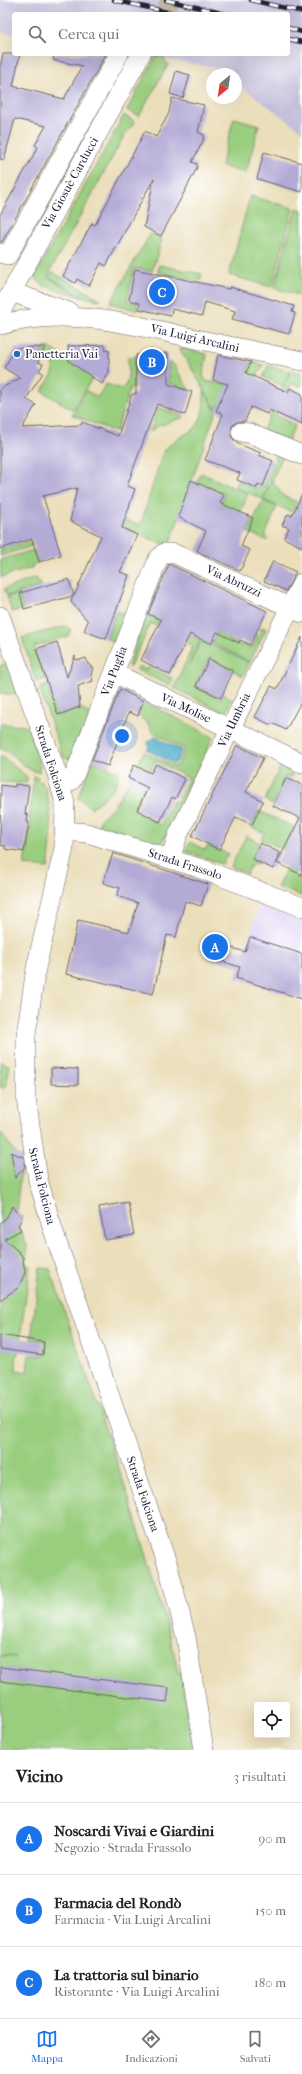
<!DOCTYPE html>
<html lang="it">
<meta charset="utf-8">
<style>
:root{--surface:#fff;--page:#f2f2f2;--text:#202124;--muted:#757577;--line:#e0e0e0;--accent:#1a73e8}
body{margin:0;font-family:"IM FELL French Canon",serif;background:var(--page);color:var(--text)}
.controls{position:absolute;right:12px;bottom:12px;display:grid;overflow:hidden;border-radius:4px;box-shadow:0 4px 16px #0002}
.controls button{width:36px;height:36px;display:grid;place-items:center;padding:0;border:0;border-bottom:1px solid var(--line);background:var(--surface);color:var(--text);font:20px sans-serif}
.compass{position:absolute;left:206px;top:68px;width:36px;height:36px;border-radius:50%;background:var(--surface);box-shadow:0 4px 16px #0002;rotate:209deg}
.you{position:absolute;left:122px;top:736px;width:14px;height:14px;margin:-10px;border:3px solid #fff;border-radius:50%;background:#1a73e8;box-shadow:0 0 0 6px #1a73e833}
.badge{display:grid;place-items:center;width:26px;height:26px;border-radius:50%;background:var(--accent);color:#fff;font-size:13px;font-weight:700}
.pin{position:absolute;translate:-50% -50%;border:2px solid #fff;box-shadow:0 1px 4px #0006}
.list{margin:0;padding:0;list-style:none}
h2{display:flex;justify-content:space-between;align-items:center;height:52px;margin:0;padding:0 16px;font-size:17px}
h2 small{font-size:13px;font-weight:400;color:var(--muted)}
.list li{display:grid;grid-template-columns:26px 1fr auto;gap:12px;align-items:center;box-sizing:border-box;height:72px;padding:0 16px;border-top:1px solid var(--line)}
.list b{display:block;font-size:15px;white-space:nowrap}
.list p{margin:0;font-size:13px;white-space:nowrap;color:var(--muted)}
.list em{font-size:13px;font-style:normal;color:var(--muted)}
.icon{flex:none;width:22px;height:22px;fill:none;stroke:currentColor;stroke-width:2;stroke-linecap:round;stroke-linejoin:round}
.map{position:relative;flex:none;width:302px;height:1750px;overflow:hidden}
.search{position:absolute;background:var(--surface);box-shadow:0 4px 16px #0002;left:12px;right:12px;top:12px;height:44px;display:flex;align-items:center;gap:10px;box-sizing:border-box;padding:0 14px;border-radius:4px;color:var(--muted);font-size:15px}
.sheet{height:268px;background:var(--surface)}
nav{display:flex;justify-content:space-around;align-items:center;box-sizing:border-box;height:56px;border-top:1px solid var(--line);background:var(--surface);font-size:11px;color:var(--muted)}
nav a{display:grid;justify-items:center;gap:2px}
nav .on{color:var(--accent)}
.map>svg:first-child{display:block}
.built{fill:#e0d4f4}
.industrial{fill:#c4c0db}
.green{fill:#9ace7f;stroke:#5e785d}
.water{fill:#48aec8;stroke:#356882}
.building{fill:#b3aad5}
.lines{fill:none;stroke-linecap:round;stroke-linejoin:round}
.minor-tunnel{stroke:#c3b8a1;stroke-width:19;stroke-dasharray:19 10;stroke-linecap:butt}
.minor-casing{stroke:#686467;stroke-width:20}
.minor{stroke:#fff;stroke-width:19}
.rail-casing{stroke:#22223b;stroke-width:4.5}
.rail{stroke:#fff;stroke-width:3;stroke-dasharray:9;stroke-linecap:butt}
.poi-dot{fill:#1f6fb2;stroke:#fff;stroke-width:1.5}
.labels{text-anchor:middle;stroke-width:3.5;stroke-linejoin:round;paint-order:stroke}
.street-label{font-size:12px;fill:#22223b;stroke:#fff}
.poi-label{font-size:12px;fill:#22223b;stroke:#fff;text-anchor:start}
</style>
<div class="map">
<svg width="302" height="1750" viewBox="0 0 302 1750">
<rect width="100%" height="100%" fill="#fff"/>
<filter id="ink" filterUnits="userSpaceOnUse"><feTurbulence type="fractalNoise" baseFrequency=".025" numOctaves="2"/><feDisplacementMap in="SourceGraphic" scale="8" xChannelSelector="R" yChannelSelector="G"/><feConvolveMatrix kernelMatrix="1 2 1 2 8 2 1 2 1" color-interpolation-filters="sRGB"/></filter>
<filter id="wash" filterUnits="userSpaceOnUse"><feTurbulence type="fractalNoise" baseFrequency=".012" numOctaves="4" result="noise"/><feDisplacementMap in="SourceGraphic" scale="16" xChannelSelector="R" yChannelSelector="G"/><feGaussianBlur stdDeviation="0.9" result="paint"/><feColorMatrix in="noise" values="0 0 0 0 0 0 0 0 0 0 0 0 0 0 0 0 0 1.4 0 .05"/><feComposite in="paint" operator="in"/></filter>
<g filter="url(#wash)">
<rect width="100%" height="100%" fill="#ebdeba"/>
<!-- built -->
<path class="built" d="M261,901L302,921V999L236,978Z"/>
<!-- industrial -->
<path class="industrial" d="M0,0H302V131L236,83V74H222L212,67L133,54H288V14H14V34L0,32Z"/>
<!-- green -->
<path class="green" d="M156,56L163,57L168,65L139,116L127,110Z
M124,115L135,122L125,134L47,277L84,298L42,285L34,277Z
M234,118L259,125L246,173L221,166Z
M250,196L293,208L272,287L229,275Z
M296,208L302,210V296L274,288Z
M151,233L161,238L162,240L152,271L134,268L127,301L138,304L137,310L110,303Z
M159,265L202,274L200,281L158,272Z
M52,272L100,299L99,300L84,297L49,277Z
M49,347L93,377L73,410L42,391L53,374L54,361L42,354L45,348Z
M179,348L207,354L203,376L206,381L233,386L229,409L218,405L216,409Z
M135,356L134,388H130L116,432L72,415L86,391L98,397L106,384L121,389C131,385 128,366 128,357Z
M169,362L174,365L189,390L169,383Z
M251,362L263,365L257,377L248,380L240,387Z
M268,366L291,371L283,386L263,377Z
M291,371L302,373V386L291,384L276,416L295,425L288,441L263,430Z
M204,391L216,411L169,546L138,534L74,506L83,481L62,476L64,472L86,480L80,500L82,505L139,525L141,524L162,455C182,423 204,445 204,391Z
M158,407L184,417L158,426L150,432Z
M276,453L283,456L263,499L235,487L237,481L258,489L260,486L264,487L276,460L274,459Z
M201,473L248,494L234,528L218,511L225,494L207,486L198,506L194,489Z
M272,480L283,496L297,502L292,512L263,500Z
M263,501L277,507L265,535L268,541L247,532Z
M31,541L32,546L0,556V550Z
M34,550L38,563L32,565V568L1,577L0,560Z
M36,578L41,586L7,596L4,589Z
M19,593L23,609L12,612L7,597Z
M113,610L129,616L118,644L107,639L115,615L112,614Z
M146,614L200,640L189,665L201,640L250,663L243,676L209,658L195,686L221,699L224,694L232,699L225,713L174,688L193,646L151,623L130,667L128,666Z
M66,626L71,630L68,636L34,647L43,674L53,671L54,676L36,682L22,638Z
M262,627L266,629L250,662L212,643L218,632L229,637V640L242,646L243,644L252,648Z
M7,663L18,695L0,693V666Z
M139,666L147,670L149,667L173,679L169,685L137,670Z
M50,684L52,689L49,690L57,716L80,708L92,716L71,759L63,757L39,688Z
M143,701L213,737L161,845L99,825L101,818L114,806L130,780L145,788L134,811L161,825L173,801L177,802L189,778L155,761L150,771L137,765L144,752L176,767L185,749L153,733L148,723L138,716Z
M0,724L25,726L29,729L40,767L39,772C22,771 16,751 0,749Z
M0,755L27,777V783L0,782Z
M92,761L119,772C119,787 102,800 91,808L78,798Z
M280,767L293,773L291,778L286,776L273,805L265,800Z
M34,776L38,777L37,781L42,782V786H45C53,813 52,841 48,868L24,865L31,821L29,820Z
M259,811L294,827L283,849L261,839L264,833L251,827Z
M246,836L260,843L252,860L259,863L250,866L247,874L231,867Z
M302,838V859L294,875L302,880V896L277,887Z
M190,842L205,850L208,845L228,854L222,864L185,851Z
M0,1062L9,1065L7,1085L4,1088L0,1087Z
M0,1132L18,1156L26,1157L28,1164L21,1169L16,1212L22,1217L19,1225L27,1246L26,1265L30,1266L18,1354H16V1370L27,1372L29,1355L44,1356L46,1341L31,1339L40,1268L50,1269C96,1403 146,1536 179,1674H181L193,1750H0V1656L16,1657L0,1655Z"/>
<!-- water -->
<path class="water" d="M154,737L182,750L175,764L147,750L149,746L148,742L152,740Z"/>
<g id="blocks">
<!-- building -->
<path class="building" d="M3,54H20L13,86L64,99L82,66L53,60L54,54H106L2,242H0V215L38,147L35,145L46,126L15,119L4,160L0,159V67Z
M176,71L190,75L183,98L170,94Z
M172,98L204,105L198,132L204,135L203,141L192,162L197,164V168L161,236L144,227L154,178L106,266L101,263L89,286L77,279L75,283L63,276L92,223L95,225L145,131L156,137L169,113Z
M264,152L302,163V192L257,179Z
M135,269L229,289L230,287L294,306L292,312L295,313L289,334L232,319L235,311L205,302L202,316L172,309L171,316L139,309L140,303L129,300Z
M105,345L106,351L109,350V373L102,384L69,361L68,346Z
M45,347L38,362L43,364L39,371L43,373L26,399L36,405L22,428L81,425L82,422L118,436L132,394H136V355L168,353V384L192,392L185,415L157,404L127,486L135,489L122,528L137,535L120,572L129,575L106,639L84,631L88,621L71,602L73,596L24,609L20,593L69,579L74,596L101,536L70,521L77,488L43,496L61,555L39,562L32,539L0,549V389L20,378L4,368L16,348Z
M218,355L251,362L246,373L288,392L290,388L302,394V425L269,410L267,414L251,407L245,421L237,422L232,426L231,436L236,443L261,453L259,455L273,461L263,486L258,484L257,488L237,480L240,473L205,460L223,414L216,411L228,384L213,380Z
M191,480L224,495L220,503L253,518L241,546L250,550L240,571L197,551L206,531L178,517Z
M302,494V547L284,538L289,528L282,525L288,514L292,516Z
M273,561L296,572L286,591L264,581Z
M169,564L267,611L250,645L240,640L239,643L217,632L211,644L190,634L170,675L141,660L161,620L148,614Z
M302,637V700L286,730L272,723L271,725L255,717L271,686L277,689Z
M57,642L67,677L75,656V659L80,660L86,658L88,664L93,668L91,675L93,681L78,686L80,707L58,715L36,649Z
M209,659L233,671L221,698L196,686Z
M120,689L143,701L138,716L129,712L108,766L92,760Z
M237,745L263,758L246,792L263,801L252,825L236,817L219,850L192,836Z
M156,764L185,779L175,799L172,797L160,822L137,810L148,788L128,778L134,765L151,773Z
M286,778L302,785V875L277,863L300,818L273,806Z
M15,784L29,786L25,814L28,815L27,822H29L24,852L5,849V846L0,845L1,785L15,787Z
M260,843L280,853L273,869L252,859Z
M113,853L208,884L201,906L185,901L176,937L167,935L153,994L66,974L78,920L129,932L138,903L117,896L120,888L103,883Z
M250,937L302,954V999L236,978L240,967L208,957L213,942L245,952Z
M51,1068L78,1069V1085L51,1084Z
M11,1152L23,1157L25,1167L15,1178Z
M128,1202L134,1235L105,1240L99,1207Z
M13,1206L22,1219L18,1225L21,1230L4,1239L19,1252L23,1258L25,1273L18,1288L0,1300V1223L6,1218Z
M0,1335L44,1342L43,1355L0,1349Z
M0,1667L169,1688L167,1702L0,1681Z"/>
</g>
</g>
<g filter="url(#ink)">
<use href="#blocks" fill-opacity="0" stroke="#686467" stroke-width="1"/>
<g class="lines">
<!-- minor-tunnel -->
<path class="minor-tunnel" d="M163,14L171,0"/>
<!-- minor casing -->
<g class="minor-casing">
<path id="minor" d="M0,253L8,255L119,54
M11,292L69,312
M0,313L141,54
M0,325C65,307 128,323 192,338C228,346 265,353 302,361
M241,432L249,433L302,455
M0,616L57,774L65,803L64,848L36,968L26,1035V1098L38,1180L56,1239L168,1566L186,1637L204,1750
M114,673L302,763
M61,786L71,781L74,776L158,559L164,553H173L302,613
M66,831L87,833L199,868L302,907
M170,859L178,835L302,583"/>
</g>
<!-- minor -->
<use href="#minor" class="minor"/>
<!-- rail casing -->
<g class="rail-casing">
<path id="rail" d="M114,0L176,14
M166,0L226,14
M251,0L302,12
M288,28L302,32
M288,39L302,42"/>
</g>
<!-- rail -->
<use href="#rail" class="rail"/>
</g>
</g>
<!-- markers -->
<circle class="poi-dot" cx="17" cy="354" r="4"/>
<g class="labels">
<!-- street labels -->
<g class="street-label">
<text transform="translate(70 183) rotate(-61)" y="4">Via Giosuè Carducci</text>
<text transform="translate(195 338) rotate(13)" y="4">Via Luigi Arcalini</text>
<text transform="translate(234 581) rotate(25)" y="4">Via Abruzzi</text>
<text transform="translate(114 671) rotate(-69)" y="4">Via Puglia</text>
<text transform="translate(186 708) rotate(25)" y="4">Via Molise</text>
<text transform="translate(234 720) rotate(-64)" y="4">Via Umbria</text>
<text transform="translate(51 763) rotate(72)" y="4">Strada Folciona</text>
<text transform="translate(185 864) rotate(18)" y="4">Strada Frassolo</text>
<text transform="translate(42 1186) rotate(76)" y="4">Strada Folciona</text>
<text transform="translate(143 1494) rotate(71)" y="4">Strada Folciona</text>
</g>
<!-- poi labels -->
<g class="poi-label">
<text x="25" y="358">Panetteria Vai</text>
</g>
</g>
</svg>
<div class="controls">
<button><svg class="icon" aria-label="locate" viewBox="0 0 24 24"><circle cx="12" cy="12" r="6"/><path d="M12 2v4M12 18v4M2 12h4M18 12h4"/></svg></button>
</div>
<svg class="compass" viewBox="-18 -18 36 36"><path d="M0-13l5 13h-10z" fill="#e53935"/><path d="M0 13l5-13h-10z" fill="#757577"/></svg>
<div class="you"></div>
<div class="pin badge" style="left:215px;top:947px">A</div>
<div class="pin badge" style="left:152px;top:362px">B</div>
<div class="pin badge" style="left:162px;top:292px">C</div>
<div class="search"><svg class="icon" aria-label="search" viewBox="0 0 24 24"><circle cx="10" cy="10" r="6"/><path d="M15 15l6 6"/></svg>Cerca qui</div>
</div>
<section class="sheet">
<h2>Vicino<small>3 risultati</small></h2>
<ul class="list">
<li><span class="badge">A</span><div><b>Noscardi Vivai e Giardini</b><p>Negozio · Strada Frassolo</p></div><em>90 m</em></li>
<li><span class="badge">B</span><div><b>Farmacia del Rondò</b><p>Farmacia · Via Luigi Arcalini</p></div><em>150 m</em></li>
<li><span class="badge">C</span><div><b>La trattoria sul binario</b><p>Ristorante · Via Luigi Arcalini</p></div><em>180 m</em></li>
</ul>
</section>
<nav>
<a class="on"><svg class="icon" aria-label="map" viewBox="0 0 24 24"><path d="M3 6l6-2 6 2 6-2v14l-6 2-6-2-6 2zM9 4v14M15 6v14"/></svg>Mappa</a>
<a><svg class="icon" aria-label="directions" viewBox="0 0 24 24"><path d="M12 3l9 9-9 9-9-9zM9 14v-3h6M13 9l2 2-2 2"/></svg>Indicazioni</a>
<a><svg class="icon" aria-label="saved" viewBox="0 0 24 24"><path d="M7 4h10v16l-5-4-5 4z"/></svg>Salvati</a>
</nav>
